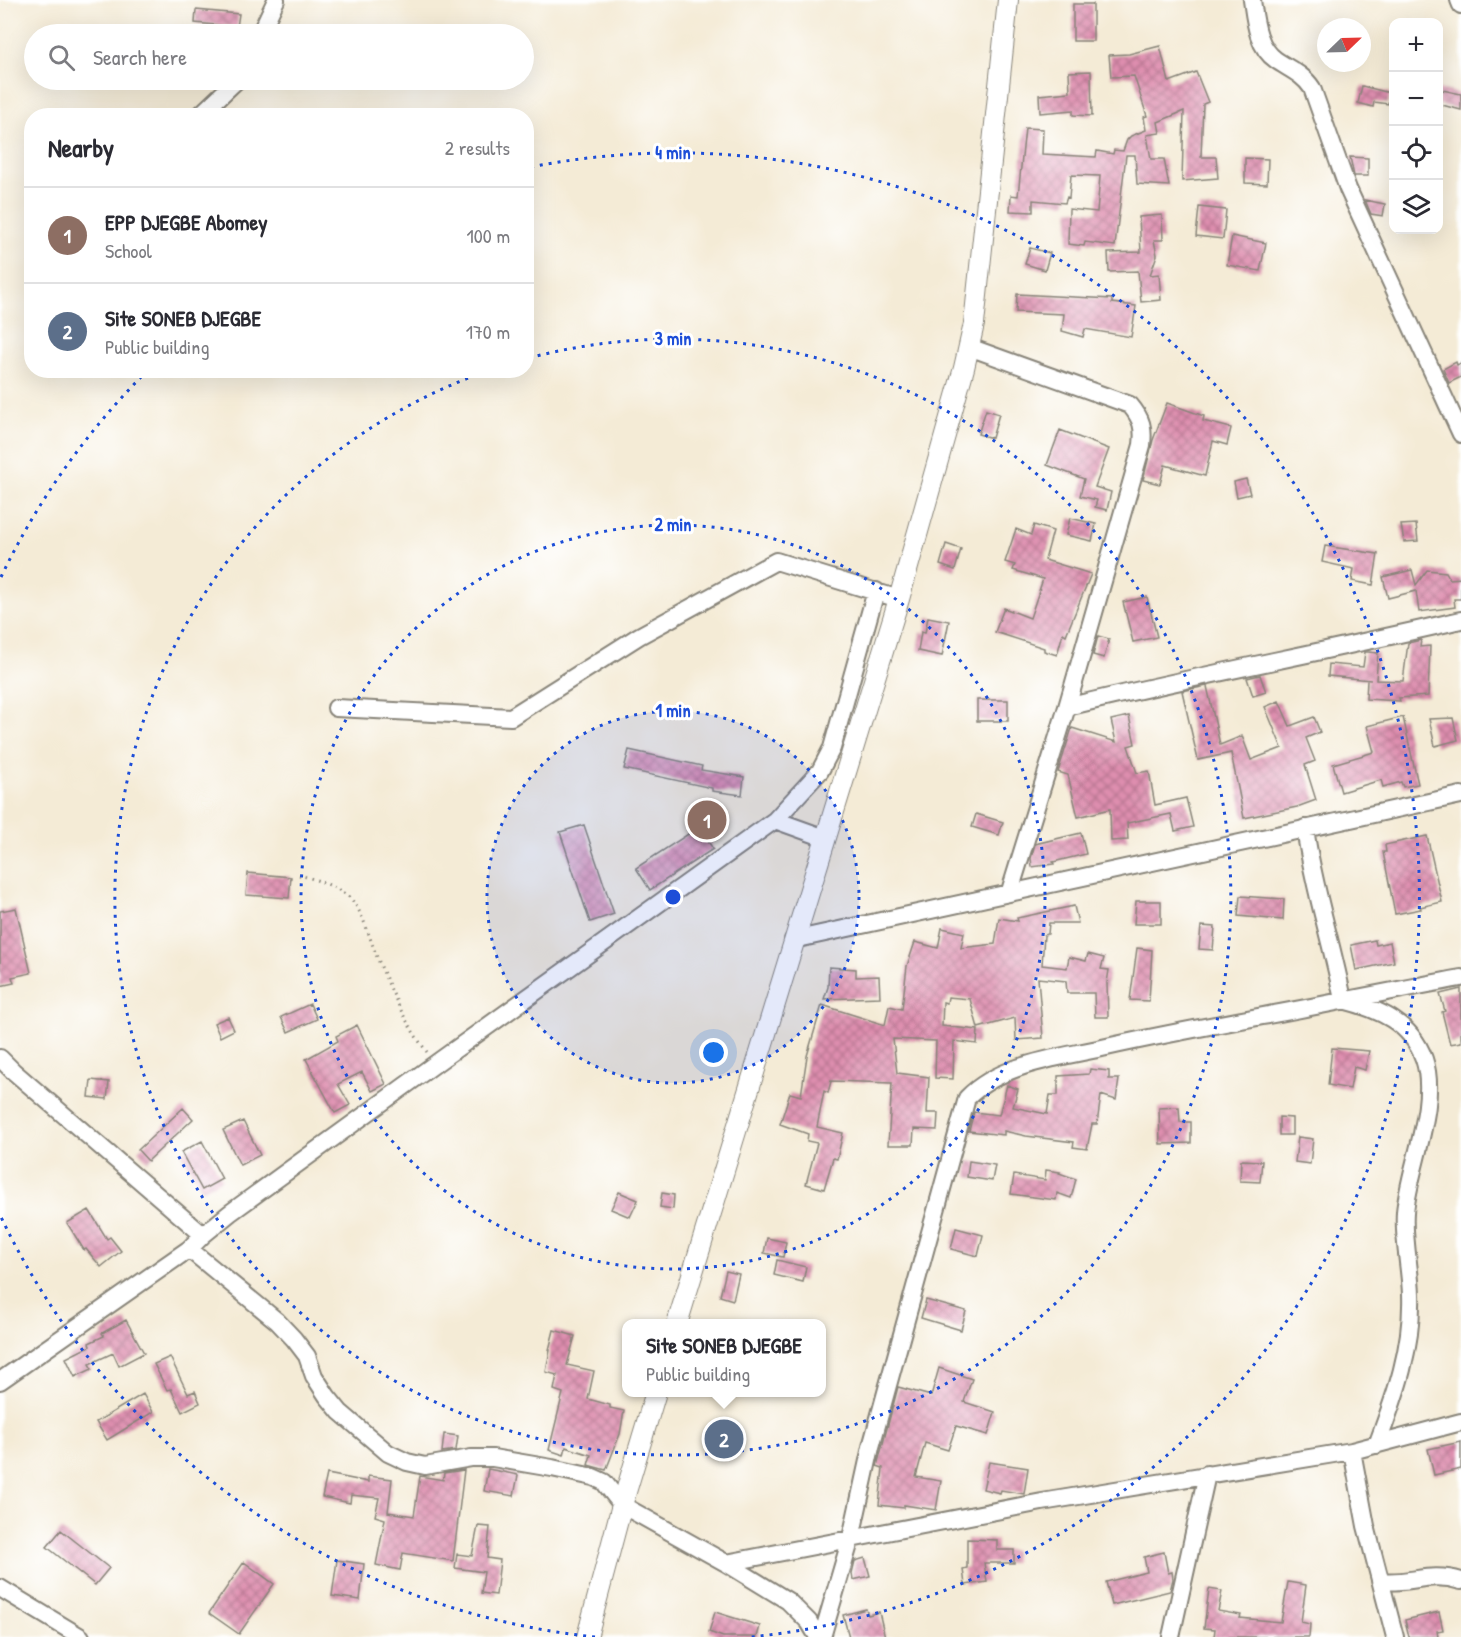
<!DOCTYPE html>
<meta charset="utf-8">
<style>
:root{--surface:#fff;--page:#f7f7f7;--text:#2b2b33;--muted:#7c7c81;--line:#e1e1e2;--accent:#2563eb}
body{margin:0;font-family:"Patrick Hand",sans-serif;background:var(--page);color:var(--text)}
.controls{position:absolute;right:18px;top:18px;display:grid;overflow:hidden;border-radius:12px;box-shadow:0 6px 24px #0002}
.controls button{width:54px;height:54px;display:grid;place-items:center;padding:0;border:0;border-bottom:2px solid var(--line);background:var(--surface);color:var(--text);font:30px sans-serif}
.compass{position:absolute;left:1317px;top:18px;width:54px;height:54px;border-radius:50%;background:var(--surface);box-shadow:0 6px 24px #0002;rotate:67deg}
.you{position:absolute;left:714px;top:1053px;width:21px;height:21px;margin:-15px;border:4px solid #fff;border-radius:50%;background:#1a73e8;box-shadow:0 0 0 9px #1a73e833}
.badge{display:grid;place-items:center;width:39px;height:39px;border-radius:50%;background:var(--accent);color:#fff;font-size:20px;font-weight:700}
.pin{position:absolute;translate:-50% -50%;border:3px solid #fff;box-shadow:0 2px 6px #0006}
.popup{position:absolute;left:622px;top:1319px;width:204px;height:78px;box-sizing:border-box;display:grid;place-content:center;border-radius:12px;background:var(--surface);filter:drop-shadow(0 2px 4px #0005);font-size:20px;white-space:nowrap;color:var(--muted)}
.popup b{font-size:22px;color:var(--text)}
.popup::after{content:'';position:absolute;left:50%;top:100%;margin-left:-12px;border:12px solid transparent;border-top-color:var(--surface)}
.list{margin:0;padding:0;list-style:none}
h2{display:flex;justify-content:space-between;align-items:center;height:78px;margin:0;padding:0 24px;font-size:26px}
h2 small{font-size:20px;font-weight:400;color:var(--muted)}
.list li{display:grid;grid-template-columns:39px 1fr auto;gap:18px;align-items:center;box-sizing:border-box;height:96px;padding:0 24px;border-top:2px solid var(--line)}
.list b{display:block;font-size:22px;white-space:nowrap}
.list p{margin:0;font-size:20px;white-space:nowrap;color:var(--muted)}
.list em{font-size:20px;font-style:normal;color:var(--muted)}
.icon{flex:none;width:33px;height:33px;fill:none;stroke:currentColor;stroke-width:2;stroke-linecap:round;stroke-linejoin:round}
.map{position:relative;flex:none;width:1461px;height:1637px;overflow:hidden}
.search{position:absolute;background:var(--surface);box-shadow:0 6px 24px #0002;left:24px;top:24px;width:510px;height:66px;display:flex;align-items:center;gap:15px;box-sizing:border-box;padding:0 21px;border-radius:33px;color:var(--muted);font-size:22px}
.panel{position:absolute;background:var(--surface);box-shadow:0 6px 24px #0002;left:24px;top:108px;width:510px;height:270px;border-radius:24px}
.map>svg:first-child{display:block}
.building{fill:url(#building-cross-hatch)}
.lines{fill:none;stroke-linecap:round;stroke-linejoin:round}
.minor-casing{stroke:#888479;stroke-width:20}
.tertiary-casing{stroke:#888479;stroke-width:22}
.path{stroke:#888479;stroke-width:3;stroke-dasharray:1.5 4.5;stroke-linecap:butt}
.minor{stroke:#fff;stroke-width:16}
.tertiary{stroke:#fff;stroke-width:20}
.ring{fill:none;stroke:#1d4ed8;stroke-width:3;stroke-dasharray:3 6}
.centre{fill:#1d4ed8;stroke:#fff;stroke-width:3}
.ring-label{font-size:18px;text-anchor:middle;font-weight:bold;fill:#1d4ed8;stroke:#fff;stroke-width:6;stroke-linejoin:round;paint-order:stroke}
</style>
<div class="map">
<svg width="1461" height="1637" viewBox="0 0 1461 1637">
<defs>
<pattern id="building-cross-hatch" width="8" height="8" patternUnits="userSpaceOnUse" patternTransform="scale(1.5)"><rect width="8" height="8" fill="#de8eaf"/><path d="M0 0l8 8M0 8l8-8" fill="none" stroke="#b3738e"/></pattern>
</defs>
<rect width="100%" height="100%" fill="#fff"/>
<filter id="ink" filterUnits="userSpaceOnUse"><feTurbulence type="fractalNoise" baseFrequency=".0167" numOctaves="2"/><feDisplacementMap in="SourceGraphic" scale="12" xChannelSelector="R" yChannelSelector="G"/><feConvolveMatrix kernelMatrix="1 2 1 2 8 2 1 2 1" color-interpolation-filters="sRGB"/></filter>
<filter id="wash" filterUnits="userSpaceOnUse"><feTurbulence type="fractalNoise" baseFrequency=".008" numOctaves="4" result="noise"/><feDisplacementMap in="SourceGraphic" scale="24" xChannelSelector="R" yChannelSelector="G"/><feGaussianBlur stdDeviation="1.35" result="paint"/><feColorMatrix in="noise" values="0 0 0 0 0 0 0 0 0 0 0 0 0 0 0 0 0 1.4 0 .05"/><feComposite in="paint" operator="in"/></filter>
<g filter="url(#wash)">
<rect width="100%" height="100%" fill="#f4ebd6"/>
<g id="blocks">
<!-- building -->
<path class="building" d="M1073,4H1093V41H1073Z
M196,10L239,14L237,27L195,23Z
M1160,46L1169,82L1196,72L1208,102L1203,104L1201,157H1216L1218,178L1182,181L1184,111L1158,122L1160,133L1147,135L1151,159H1164L1169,186L1137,184L1135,155H1126L1115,246L1085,242L1084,246L1068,244L1069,209L1097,212L1100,176L1071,175L1069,198L1067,197L1065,203L1033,200V212L1010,211L1011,195L1018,196L1025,128L1043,129L1042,154L1096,157L1097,151L1113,154L1114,150L1123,151L1127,140L1131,136L1146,130L1144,117L1147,116L1134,76L1111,77L1109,55L1129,54Z
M1091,71L1092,116L1073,115V110L1040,113L1039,95L1070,92L1069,72Z
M1362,86L1390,93L1388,104L1374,102L1373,107L1358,103Z
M1438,89L1461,94V110L1438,104Z
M1350,157L1368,158V176H1354Z
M1245,158L1268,159L1267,184L1245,183Z
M1365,200L1385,204L1383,216L1371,214Z
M1199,207L1226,210L1223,239L1196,236Z
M1162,215L1163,240H1154L1157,255L1150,275L1159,274L1161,300L1141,302L1138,271L1109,272L1108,253L1141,252L1139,217Z
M1232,236L1266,243L1260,271L1227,265Z
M1030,248L1050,253L1045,270L1025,264Z
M1017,294L1112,299V303L1136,306L1131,337L1085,329L1083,337L1062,331L1064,314L1016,312Z
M1456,362L1457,365L1461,363V377L1449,383L1443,369Z
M1167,403L1204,416L1203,421L1231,428L1227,445L1213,441L1205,476L1165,465L1160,484L1143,480L1153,440Z
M986,410L999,414L992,438L978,434Z
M1060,430L1109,449L1095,487L1111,492L1107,510L1095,507L1097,500L1080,496L1084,479L1047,465Z
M1246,479L1250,494L1237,497L1234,482Z
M1070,518L1096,524L1092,541L1066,535Z
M1416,524L1418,541L1404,542L1401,525Z
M1034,525L1053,531L1045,560L1091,574L1066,635L1063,633L1057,655L1044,651V648L995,632L1004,608L1030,618L1043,579L1013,570L1015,565L1005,562L1016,529L1031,535Z
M946,544L961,549L955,570L940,565Z
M1325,546L1378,554L1373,585L1352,581L1354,569L1322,562Z
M1412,570L1416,585L1427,570L1446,572L1450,579L1461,578V599H1454L1455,607L1419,612L1416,591L1388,598L1383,577Z
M1147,597L1157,637L1133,642L1123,602Z
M928,617L949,621L942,656L918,651L921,632L925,633Z
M1098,636L1109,639L1104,658L1093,655Z
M1421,640L1420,647L1430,646L1428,696L1399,698L1400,701L1366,699L1367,680H1371L1328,676L1329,664L1363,667L1365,652H1368L1378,653L1376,680L1403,681L1408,643Z
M1260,675L1266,692L1253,696L1247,678Z
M1207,686L1220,745L1242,736L1251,760L1282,748L1265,707L1279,701L1290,726L1314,717L1320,732L1306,738L1315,761L1305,765L1316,800L1297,807L1244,818L1231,753L1198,760L1182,691Z
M977,700H1008V721H977Z
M1129,716L1135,744L1128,746L1137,773L1149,771L1155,805L1186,798L1193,827L1175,831L1171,814L1127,823L1128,840L1111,841L1110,809L1078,817L1068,775L1058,772L1072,728L1116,742L1111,720Z
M1403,717L1418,784L1403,787L1401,782L1383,787L1381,780L1341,792L1333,764L1374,752L1367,726Z
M1453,718L1458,740L1435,746L1429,719Z
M629,750L702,766L701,770L744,777L742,795L712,791V788L624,769Z
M976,814L1003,822L999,835L972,827Z
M584,825L614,914L590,922L560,832Z
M699,827L713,849L650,890L636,868Z
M1081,833L1086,854L1053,862L1054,864L1032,867L1031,858L1035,844Z
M1427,836L1442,902L1420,907L1421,909L1395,914L1383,852H1386L1385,845Z
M248,873L291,877L289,898L246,895Z
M1240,896L1284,899L1283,920L1238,916Z
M1136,901H1161V924H1134Z
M1074,906L1078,923H1049L1048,934L1044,935L1042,965L1067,968L1069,957L1086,961L1088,954L1104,958L1101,969L1109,970L1107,983L1108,1017H1095L1094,993H1067L1066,981L1038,978L1043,1038L1016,1040L1015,1018L978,1028L970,999L948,997L947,1003L943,1002L942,1026L978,1030L977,1044L954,1041L953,1079L935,1078L936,1041L893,1039L897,1073L929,1077L927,1113H938L937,1130L914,1129L913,1145H888L892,1083L831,1081L828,1093L824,1091L817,1127L843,1133L837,1159L833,1158L824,1189L806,1184L817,1143L807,1141L808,1134L780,1124L790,1093L801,1096L807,1056L822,1005L885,1025L889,1006L902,1009L907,966L915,942L938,948L942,928L964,933L961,948L995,944L999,918L1018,921L1017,918Z
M16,908L31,973L12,977L14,983L0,986V911Z
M1201,926L1215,927L1213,950L1199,949Z
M1375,940L1376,945L1390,942L1394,962L1356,970L1351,945Z
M1137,948L1152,950L1149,1001L1130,1000Z
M829,967L856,969V977L879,976L880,997L824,999L828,987Z
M1461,989V1042L1450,1044L1442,1012L1445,1011L1440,994Z
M310,1004L317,1019L288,1032L281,1017Z
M228,1017L234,1030L220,1037L214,1023Z
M357,1025L386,1084L372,1091L362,1072L338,1084L350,1105L335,1113L306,1059L338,1041L336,1036Z
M1332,1048L1369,1051L1365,1070L1354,1067L1350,1089L1328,1085Z
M1090,1069L1109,1071V1079H1119L1116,1100L1101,1095L1097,1124H1092L1087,1149L1073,1147L1074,1142L1026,1136L1004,1131V1135L969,1131L974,1112L999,1115L1007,1085L1018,1089L1013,1107L1047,1114L1050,1095H1058V1076L1089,1074Z
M91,1080L109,1082L107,1099L89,1097Z
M1179,1107L1180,1122H1191V1143L1160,1144L1159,1108Z
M183,1108L193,1119L148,1161L138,1150Z
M1279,1117L1292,1118V1135H1279Z
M243,1121L260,1155L240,1165L223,1130Z
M1298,1137L1313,1139L1310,1164L1295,1162Z
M202,1141L222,1179L202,1190L181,1152Z
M1241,1160L1262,1161L1260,1182L1240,1181Z
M969,1161L995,1165L992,1181L967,1177Z
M1046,1170L1060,1172L1059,1173L1076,1179L1071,1198L1057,1193L1056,1200L1011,1194L1014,1175L1045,1180Z
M619,1192L638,1200L630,1217L611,1209Z
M662,1193L674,1195L673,1209L660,1207Z
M89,1210L107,1239L110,1237L121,1251L101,1267L86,1249L84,1250L67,1223Z
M956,1228L983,1235L978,1256L951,1249Z
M767,1238L786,1242L783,1257L764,1253Z
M777,1260L806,1267L803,1282L774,1275Z
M726,1271L739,1274L733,1300L720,1296Z
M926,1300L966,1311L961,1330L921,1318Z
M126,1320L144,1353L119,1366L113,1353L89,1364L92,1369L75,1377L66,1358L90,1346L89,1343L104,1336L102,1333Z
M554,1330L575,1336L567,1365L594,1371L588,1399L610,1405V1408L624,1411L620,1434L606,1470L588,1465L591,1455L566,1447L564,1455L549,1450L563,1393L554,1390L557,1375L546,1372L550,1350H549Z
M170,1357L188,1394L195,1391L200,1403L182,1412L171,1389L167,1390L154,1364Z
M939,1368L972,1379L964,1402L995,1412L988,1435L956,1426L948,1450L925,1443L916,1477L941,1481L936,1510L904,1505V1508L879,1505L883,1468L877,1466L898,1387L931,1396Z
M143,1394L153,1412L107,1440L96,1422Z
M444,1434L458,1436L456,1450L442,1452Z
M1461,1442V1469L1434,1475L1428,1449Z
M989,1462L1028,1468L1024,1494L1001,1490L1000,1493L983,1489Z
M488,1469L518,1475L514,1496L484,1491Z
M464,1470L453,1561L403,1553L400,1570L376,1565L385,1519L375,1516L379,1498L351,1495L350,1503L322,1497L327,1474L368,1482V1476L392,1479L388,1512L414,1516L420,1476L443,1480L444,1473Z
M478,1526L490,1527L487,1558L500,1560L496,1595L481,1593L484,1572L455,1568L457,1554L472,1556Z
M61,1530L109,1568L95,1585L47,1547Z
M967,1539L997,1540V1550H1014V1563H984L987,1582L965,1585L963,1569L967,1568Z
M1164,1552L1168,1573L1172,1572L1173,1579L1170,1591L1112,1605L1106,1582L1147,1572L1144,1557Z
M865,1558L870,1576L853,1580L852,1573L855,1561Z
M337,1560L364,1564L360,1600L332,1596Z
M244,1562L274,1584L239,1634L209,1613Z
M1288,1582L1306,1585L1301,1622L1310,1624L1309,1637H1214L1215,1629L1204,1628L1209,1589L1222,1591L1218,1611L1241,1615L1240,1618L1281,1622Z
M866,1609L868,1615L879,1612L885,1637H849L843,1615Z
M715,1612L760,1626L757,1637H723L709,1632Z
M1439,1612L1443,1630L1437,1631L1438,1637H1409L1405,1620Z"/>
</g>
</g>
<g filter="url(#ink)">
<use href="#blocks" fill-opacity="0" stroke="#888479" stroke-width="1.5"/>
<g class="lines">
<!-- minor casing -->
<g class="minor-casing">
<path id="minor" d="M1252,0C1255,20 1257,47 1276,60C1289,69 1303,74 1312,88L1348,189L1461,434
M1459,0L1461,5
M260,34L276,0
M199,116L237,80
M969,347L1130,405C1142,419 1144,428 1142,445L1067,707L1010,891
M1067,707C1198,675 1330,651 1461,620
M336,708L511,717L639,636L776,561L899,599
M775,820L825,838
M1305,828C1313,887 1332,942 1343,1000C1378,1009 1411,1022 1424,1059C1439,1103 1409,1167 1405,1212C1403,1238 1410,1268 1411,1294C1413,1348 1395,1396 1377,1445
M793,940L1461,795
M0,1058L13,1071L203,1235
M189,1249L277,1321L294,1339L307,1356L314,1376L327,1396L340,1412L388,1453L407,1462L425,1466L471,1458H493L552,1468L593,1477L604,1482L622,1505L726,1563L788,1601L809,1622L818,1637
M0,1381L189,1249L203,1235L230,1213L435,1064L775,820L820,771L832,748L876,591
M1352,1451L1366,1526L1395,1637
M726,1563L1042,1502L1352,1451L1461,1422
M1380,1581C1409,1585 1429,1571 1461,1581
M0,1588L81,1637
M822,1637L851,1538L871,1447L967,1098C1000,1064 1057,1058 1102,1048C1156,1036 1209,1026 1263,1016C1329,1004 1395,990 1461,978
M1171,1637L1207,1474"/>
</g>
<!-- tertiary casing -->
<g class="tertiary-casing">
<path id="tertiary" d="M677,1324L899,599L964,368L974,324L1008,0
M587,1637L622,1505L656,1392"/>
</g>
<!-- path -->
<path class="path" d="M299,875C315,879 337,886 350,898C363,911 370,940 377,957C391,991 405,1023 427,1052"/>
<!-- minor -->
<use href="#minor" class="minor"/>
<!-- tertiary -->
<use href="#tertiary" class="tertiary"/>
</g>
</g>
<!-- distance rings -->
<circle cx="673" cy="897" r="186" fill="#1d4ed8" fill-opacity=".12"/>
<g class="ring">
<circle cx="673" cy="897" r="186"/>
<circle cx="673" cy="897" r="372"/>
<path d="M529 358A558 558 0 1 1 487 371"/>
<path d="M595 1637A744 744 0 0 1 1 1217M1 577A744 744 0 0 1 147 371M531 167A744 744 0 1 1 751 1637"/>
</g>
<circle cx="673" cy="897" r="9" class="centre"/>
<g class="ring-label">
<text x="673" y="159">4 min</text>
<text x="673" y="345">3 min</text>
<text x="673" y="531">2 min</text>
<text x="673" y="717">1 min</text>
</g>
</svg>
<div class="controls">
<button>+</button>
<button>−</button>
<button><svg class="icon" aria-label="locate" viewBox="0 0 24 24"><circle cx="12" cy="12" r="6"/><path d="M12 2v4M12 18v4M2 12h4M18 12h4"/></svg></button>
<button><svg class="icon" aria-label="layers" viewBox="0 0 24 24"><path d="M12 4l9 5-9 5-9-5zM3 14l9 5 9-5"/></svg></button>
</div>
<svg class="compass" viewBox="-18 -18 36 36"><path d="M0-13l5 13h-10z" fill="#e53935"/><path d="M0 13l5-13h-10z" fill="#7c7c81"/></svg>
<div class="you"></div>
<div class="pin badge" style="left:707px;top:820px;background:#8d6e63">1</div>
<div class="pin badge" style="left:724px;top:1439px;background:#5c6f8a">2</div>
<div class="popup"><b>Site SONEB DJEGBE</b>Public building</div>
<div class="search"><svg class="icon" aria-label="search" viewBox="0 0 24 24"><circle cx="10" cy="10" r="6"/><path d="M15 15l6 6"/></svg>Search here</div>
<section class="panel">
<h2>Nearby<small>2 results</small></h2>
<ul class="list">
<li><span class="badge" style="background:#8d6e63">1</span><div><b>EPP DJEGBE Abomey</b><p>School</p></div><em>100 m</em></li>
<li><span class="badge" style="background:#5c6f8a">2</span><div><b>Site SONEB DJEGBE</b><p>Public building</p></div><em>170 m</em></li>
</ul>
</section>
</div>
